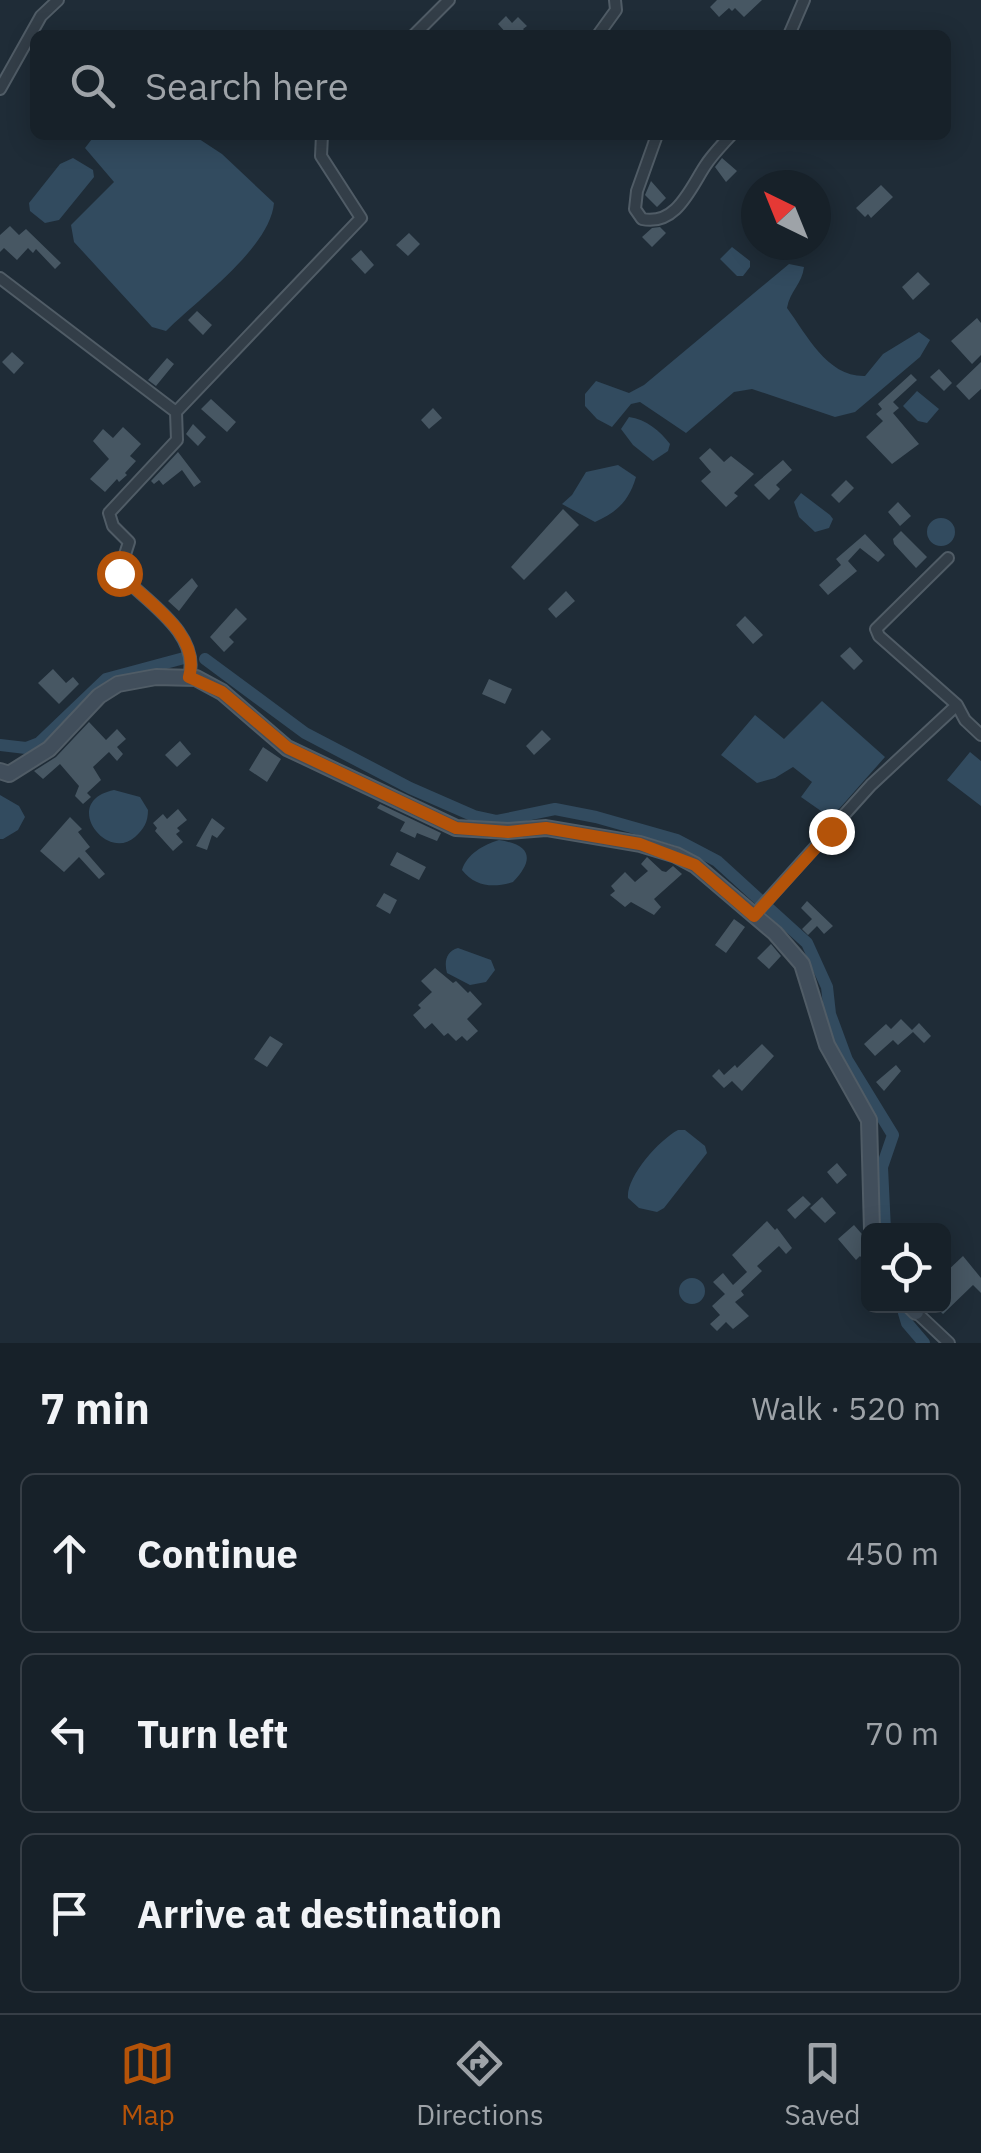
<!DOCTYPE html>
<meta charset="utf-8">
<style>
:root{--surface:#172129;--page:#242e35;--text:#f1f3f6;--muted:#9ea3a8;--line:#363e46;--accent:#b45309}
body{margin:0;font-family:"IBM Plex Sans",sans-serif;background:var(--page);color:var(--text)}
.controls{position:absolute;right:30px;bottom:30px;display:grid;overflow:hidden;border-radius:15px;box-shadow:0 5px 25px #0003}
.controls button{width:90px;height:90px;display:grid;place-items:center;padding:0;border:0;border-bottom:2px solid var(--line);background:var(--surface);color:var(--text);font:50px sans-serif}
.compass{position:absolute;left:741px;top:170px;width:90px;height:90px;border-radius:50%;background:var(--surface);box-shadow:0 5px 25px #0003;rotate:317deg}
.stop{position:absolute;width:30px;height:30px;margin:-22px;border:8px solid #b45309;border-radius:50%;background:#fff}
.stop.end{background:#b45309;border-color:#fff;box-shadow:0 2px 10px #0008}
.list{margin:0;padding:0;list-style:none}
h2{display:flex;justify-content:space-between;align-items:center;height:130px;margin:0;padding:0 40px;font-size:42px}
h2 small{font-size:32px;font-weight:400;color:var(--muted)}
.list li{display:grid;grid-template-columns:65px 1fr auto;gap:30px;align-items:center;box-sizing:border-box;height:160px;margin:0 20px 20px;padding:0 20px;border:2px solid var(--line);border-radius:15px}
.list b{display:block;font-size:38px;white-space:nowrap}
.list em{font-size:32px;font-style:normal;color:var(--muted)}
.icon{flex:none;width:55px;height:55px;fill:none;stroke:currentColor;stroke-width:2;stroke-linecap:round;stroke-linejoin:round}
.map{position:relative;flex:none;width:981px;height:1343px;overflow:hidden}
.search{position:absolute;background:var(--surface);box-shadow:0 5px 25px #0003;left:30px;right:30px;top:30px;height:110px;display:flex;align-items:center;gap:25px;box-sizing:border-box;padding:0 35px;border-radius:15px;color:var(--muted);font-size:38px}
.sheet{height:670px;background:var(--surface)}
nav{display:flex;justify-content:space-around;align-items:center;box-sizing:border-box;height:140px;border-top:2px solid var(--line);background:var(--surface);font-size:28px;color:var(--muted)}
nav a{display:grid;justify-items:center;gap:5px}
nav .on{color:var(--accent)}
.map>svg:first-child{display:block}
.water{fill:#324b5f}
.lines{fill:none;stroke-linecap:round;stroke-linejoin:round}
.canal{stroke:#324b5f;stroke-width:12}
.building{fill:#475763}
.street-casing{stroke:#505c66;stroke-width:14}
.secondary-casing{stroke:#505c66;stroke-width:18}
.street{stroke:#333e48;stroke-width:10}
.secondary{stroke:#414e5b;stroke-width:14}
.route{stroke:#b45309;stroke-width:12}
</style>
<div class="map">
<svg width="981" height="1343" viewBox="0 0 981 1343">
<rect width="100%" height="100%" fill="#1f2c37"/>
<!-- water -->
<path class="water" d="M95,135H193L222,154L274,203C270,248 198,299 166,331L152,327L74,242L71,225L114,182L85,148Z
M73,158L93,170L94,177L59,220L45,223L30,211L29,203L60,164Z
M732,247L750,261V267L743,276H737L720,259Z
M789,264L804,267C802,284 790,291 787,308C807,335 827,377 865,376L883,354L919,332L930,340L920,357L855,412L835,417L752,389L734,392L686,433L640,402L631,404L612,427L597,419L585,406V394L596,381L629,393L644,385Z
M917,391L939,409L927,423L918,421L903,406Z
M629,417C646,419 660,431 670,444L668,451L653,461L633,445L621,429Z
M618,465L636,477C629,501 617,512 595,522L562,504L572,495L586,472Z
M801,493L830,515L833,519L829,528L815,532L799,517L794,502Z
M927 532a14 14 0 1 1 28 0a14 14 0 1 1-28 0Z
M822,701L885,757L831,818L801,797L812,782L793,767L775,778L757,783L721,755L755,715L784,739Z
M970,752L981,761V806L947,780Z
M114,790L140,797L148,810C148,822 144,829 135,837C106,863 60,801 114,790Z
M0,795L19,806L25,817L18,830L3,839H0Z
M499,840C531,845 535,859 513,882C494,888 475,887 462,870C467,854 483,845 499,840Z
M458,948L491,960L495,970L486,982L470,985L447,973C444,962 446,951 458,948Z
M678,1130H685L705,1146L707,1153L664,1208L657,1212L639,1208L628,1198C626,1177 659,1140 678,1130Z
M679 1291a13 13 0 1 1 26 0a13 13 0 1 1-26 0Z"/>
<g class="lines">
<!-- canal -->
<path class="canal" d="M205,659L305,733L410,788L474,816L497,821L555,809L596,817L677,840L717,861L807,943L827,987L830,1014L847,1060L893,1135L882,1167L885,1230
M0,745L26,748L39,743L106,679L184,658
M910,1306L904,1313L907,1323L924,1343"/>
</g>
<!-- building -->
<path class="building" d="M717,0H762L744,17L735,8L732,11L729,8L719,17L710,7Z
M506,16L512,23L518,17L527,26L523,29L528,35H508L498,24Z
M722,158L737,171L726,182L715,167Z
M651,181L666,198L657,207L645,195Z
M881,185L893,197L871,218L868,214L865,217L856,208Z
M10,226L19,235L26,229L61,263L55,269L36,249L33,253L28,248L17,260L4,248L0,252V235Z
M660,227L666,233L652,247L642,237L652,228Z
M409,233L420,244L408,256L396,245Z
M361,250L374,265L365,274L351,259Z
M918,272L930,284L913,300L902,287Z
M197,311L212,325L203,335L188,320Z
M977,318L981,323V355L972,364L951,341Z
M12,352L24,363L14,374L2,362Z
M167,358L174,364L156,386L148,380Z
M981,362V389L969,400L956,386Z
M939,369L952,383L944,391L930,377Z
M911,374L917,380L893,402L899,408L893,413L919,444L892,464L866,437L883,421L876,414L882,409L878,404Z
M211,399L236,422L227,432L201,409Z
M433,408L442,418L429,429L421,420Z
M193,424L206,437L198,446L186,434Z
M123,427L141,444L130,456L136,461L125,473L127,475L119,482L117,479L105,492L90,479L109,459L93,441L103,429L113,438Z
M710,448L724,462L731,456L754,474L734,493L738,496L726,507L701,481L711,472L699,458Z
M178,452L201,482L194,487L182,470L163,485L159,480L154,484L151,481Z
M783,460L792,470L776,485L780,489L769,500L754,485Z
M846,480L854,488L839,503L831,495Z
M898,502L911,516L900,526L888,512Z
M563,509L579,525L524,580L511,567Z
M901,531L927,557L916,568L894,544L893,539Z
M865,534L885,555L878,562L860,548L848,561L857,571L828,595L819,585L841,565L836,559Z
M192,578L198,586L179,611L168,601Z
M566,591L575,601L556,618L548,609Z
M236,608L247,619L229,637L234,642L224,652L210,637Z
M745,616L763,635L753,644L736,625Z
M850,647L863,661L854,670L840,656Z
M53,669L66,683L73,677L79,684L59,704L38,683Z
M489,679L512,689L505,704L482,694Z
M89,722L106,740L117,729L126,739L117,747L123,754L117,761L109,752L93,767L101,780L87,793L91,797L83,804L75,796L79,786L60,764L43,779L34,771L56,757Z
M542,730L551,739L534,755L526,746Z
M180,741L191,754L177,767L165,755Z
M263,747L281,759L267,782L249,770Z
M380,804L441,833L437,841L417,833L415,838L400,831L405,822L377,808Z
M178,809L187,820L177,828L180,831L176,834L183,842L173,851L155,831L157,828L153,823L163,814L167,819Z
M70,817L82,829L78,832L90,847L85,851L105,874L99,879L79,857L64,872L40,851Z
M212,818L225,828L217,838L212,835L207,850L196,846Z
M397,852L426,867L419,880L390,865Z
M647,857L662,871L666,872L673,866L682,874L654,899L661,907L654,915L631,902L625,907L610,895L615,891L611,886L625,872L635,882L648,871L641,864Z
M384,893L397,900L390,914L376,906Z
M807,901L833,926L824,934L817,926L808,935L802,929L812,919L801,908Z
M734,919L745,927L726,953L715,945Z
M771,944L781,956L769,969L757,958Z
M435,968L453,983L456,981L468,993L470,991L482,1004L467,1019L478,1031L467,1041L462,1036L456,1041L448,1033L444,1036L432,1023L425,1029L413,1015L421,1008L418,1005L432,992L421,981Z
M901,1019L912,1030L919,1023L931,1036L924,1043L913,1032L898,1045L893,1040L875,1056L864,1044L886,1024L891,1029Z
M270,1036L283,1044L267,1067L254,1059Z
M762,1044L774,1056L742,1091L732,1081L724,1088L712,1076L719,1069L724,1075L735,1065L737,1068Z
M896,1065L901,1071L884,1091L876,1082Z
M837,1163L847,1175L837,1184L827,1172Z
M803,1196L811,1204L795,1219L787,1210Z
M822,1197L836,1213L825,1223L810,1208Z
M767,1221L775,1230L777,1228L792,1248L786,1254L779,1246L757,1266L762,1271L741,1291L744,1295L735,1302L749,1316L733,1329L726,1322L717,1331L710,1324L720,1315L712,1306L725,1294L713,1282L723,1273L733,1285L747,1272L732,1255Z
M854,1225L868,1241V1265L860,1256L856,1260L838,1239Z
M963,1256L981,1278V1293L973,1285L943,1314L935,1306H944V1274Z"/>
<g class="lines">
<!-- street casing -->
<g class="street-casing">
<path id="street" d="M414,35L449,0
M598,35L616,10L615,0
M789,35L804,0
M0,89L41,16L58,0
M657,135L637,191L635,209L642,219C676,226 690,189 705,166C712,155 722,145 731,135
M0,278L176,412L177,440L109,513L113,526L129,542L119,573C145,601 201,633 189,677
M176,412L361,218L321,156L322,135
M957,705L965,720L981,735
M754,915L871,785L957,705L879,636L876,629L948,558
M916,1312L949,1343"/>
</g>
<!-- secondary casing -->
<g class="secondary-casing">
<path id="secondary" d="M0,771L9,774L49,749L99,696L118,684L156,677L196,678L222,692L287,748L456,828L508,831L546,828L640,844L676,855L695,865L775,933L802,964L827,1045L869,1120L872,1230
M910,1306L916,1312"/>
</g>
<!-- street -->
<use href="#street" class="street"/>
<!-- secondary -->
<use href="#secondary" class="secondary"/>
</g>
<g class="lines">
<!-- route -->
<path class="route" d="M119,573C145,601 202,634 189,677L222,692L288,748L456,828L508,832L546,828L640,844L695,865L754,916L831,831"/>
</g>
</svg>
<div class="controls">
<button><svg class="icon" aria-label="locate" viewBox="0 0 24 24"><circle cx="12" cy="12" r="6"/><path d="M12 2v4M12 18v4M2 12h4M18 12h4"/></svg></button>
</div>
<svg class="compass" viewBox="-18 -18 36 36"><path d="M0-13l5 13h-10z" fill="#e53935"/><path d="M0 13l5-13h-10z" fill="#9ea3a8"/></svg>
<div class="stop" style="left:119px;top:573px"></div>
<div class="stop end" style="left:831px;top:831px"></div>
<div class="search"><svg class="icon" aria-label="search" viewBox="0 0 24 24"><circle cx="10" cy="10" r="6"/><path d="M15 15l6 6"/></svg>Search here</div>
</div>
<section class="sheet">
<h2>7 min<small>Walk · 520 m</small></h2>
<ul class="list">
<li><svg class="icon" aria-label="ahead" viewBox="0 0 24 24"><path d="M12 20V5M6 11l6-6 6 6"/></svg><div><b>Continue</b></div><em>450 m</em></li>
<li><svg class="icon" aria-label="left" viewBox="0 0 24 24"><path d="M17 20v-9H6M10 6l-5 5 5 5"/></svg><div><b>Turn left</b></div><em>70 m</em></li>
<li><svg class="icon" aria-label="arrive" viewBox="0 0 24 24"><path d="M6 21V4h12l-3 4 3 4H6"/></svg><div><b>Arrive at destination</b></div></li>
</ul>
</section>
<nav>
<a class="on"><svg class="icon" aria-label="map" viewBox="0 0 24 24"><path d="M3 6l6-2 6 2 6-2v14l-6 2-6-2-6 2zM9 4v14M15 6v14"/></svg>Map</a>
<a><svg class="icon" aria-label="directions" viewBox="0 0 24 24"><path d="M12 3l9 9-9 9-9-9zM9 14v-3h6M13 9l2 2-2 2"/></svg>Directions</a>
<a><svg class="icon" aria-label="saved" viewBox="0 0 24 24"><path d="M7 4h10v16l-5-4-5 4z"/></svg>Saved</a>
</nav>
